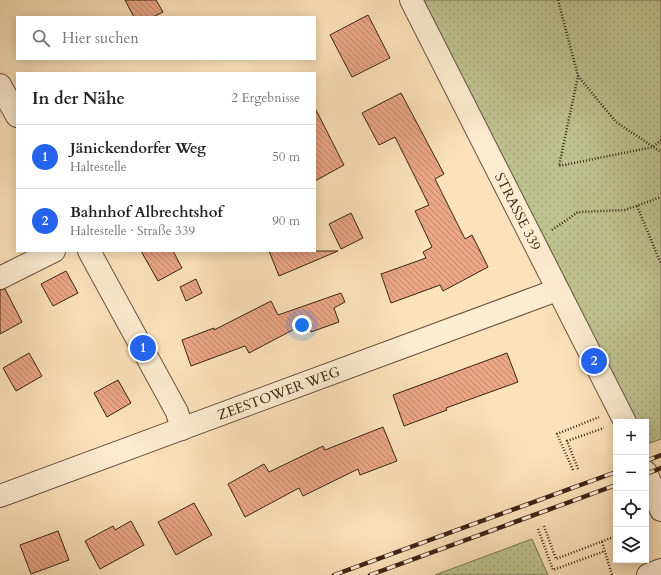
<!DOCTYPE html>
<html lang="de">
<meta charset="utf-8">
<style>
:root{--surface:#fff;--page:#f2f2f2;--text:#222;--muted:#767676;--line:#e0e0e0;--accent:#2563eb}
body{margin:0;font-family:Cardo,serif;background:var(--page);color:var(--text)}
.controls{position:absolute;right:12px;bottom:12px;display:grid;overflow:hidden;border-radius:0px;box-shadow:0 2px 10px #0003}
.controls button{width:36px;height:36px;display:grid;place-items:center;padding:0;border:0;border-bottom:1px solid var(--line);background:var(--surface);color:var(--text);font:20px sans-serif}
.you{position:absolute;left:302px;top:325px;width:14px;height:14px;margin:-10px;border:3px solid #fff;border-radius:50%;background:#1a73e8;box-shadow:0 0 0 6px #1a73e833}
.badge{display:grid;place-items:center;width:26px;height:26px;border-radius:50%;background:var(--accent);color:#fff;font-size:13px;font-weight:700}
.pin{position:absolute;translate:-50% -50%;border:2px solid #fff;box-shadow:0 1px 4px #0006}
.list{margin:0;padding:0;list-style:none}
h2{display:flex;justify-content:space-between;align-items:center;height:52px;margin:0;padding:0 16px;font-size:17px}
h2 small{font-size:13px;font-weight:400;color:var(--muted)}
.list li{display:grid;grid-template-columns:26px 1fr auto;gap:12px;align-items:center;box-sizing:border-box;height:64px;padding:0 16px;border-top:1px solid var(--line)}
.list b{display:block;font-size:15px;white-space:nowrap}
.list p{margin:0;font-size:13px;white-space:nowrap;color:var(--muted)}
.list em{font-size:13px;font-style:normal;color:var(--muted)}
.icon{flex:none;width:22px;height:22px;fill:none;stroke:currentColor;stroke-width:2;stroke-linecap:round;stroke-linejoin:round}
.map{position:relative;flex:none;width:661px;height:575px;overflow:hidden}
.search{position:absolute;background:var(--surface);box-shadow:0 2px 10px #0003;left:16px;top:16px;width:300px;height:44px;display:flex;align-items:center;gap:10px;box-sizing:border-box;padding:0 14px;border-radius:0px;color:var(--muted);font-size:15px}
.panel{position:absolute;background:var(--surface);box-shadow:0 2px 10px #0003;left:16px;top:72px;width:300px;height:180px;border-radius:0px}
.map>svg:first-child{display:block}
.grass{fill:url(#grass-dots);stroke:#7c7352}
.building{fill:url(#building-back-hatch);stroke:#3b2314}
.lines{fill:none;stroke-linecap:round;stroke-linejoin:round}
.minor-casing{stroke:#6b533e;stroke-width:24}
.path{stroke:#3b2314;stroke-width:2.5;stroke-dasharray:1 2;stroke-linecap:butt}
.minor{stroke:#fcecd2;stroke-width:22}
.rail-casing{stroke:#3b2314;stroke-width:4.5}
.rail{stroke:#fcecd2;stroke-width:3;stroke-dasharray:9;stroke-linecap:butt}
.labels{text-anchor:middle;stroke-width:4;stroke-linejoin:round;paint-order:stroke}
.street-label{font-size:14px;fill:#3b2314;stroke:#fcecd2}
</style>
<div class="map">
<svg width="661" height="575" viewBox="0 0 661 575">
<defs>
<pattern id="grass-dots" width="8" height="8" patternUnits="userSpaceOnUse"><rect width="8" height="8" fill="#bec390"/><path d="M2 2h.1M6 6h.1" fill="none" stroke="#a4a77b" stroke-width="1.8" stroke-linecap="round"/></pattern>
<pattern id="building-back-hatch" width="6" height="6" patternUnits="userSpaceOnUse"><rect width="6" height="6" fill="#eba686"/><path d="M-1 5l2 2M0 0l6 6M5-1l2 2" fill="none" stroke="#c0876c"/></pattern>
</defs>
<rect width="100%" height="100%" fill="#fbe2ba"/>
<filter id="stains"><feTurbulence type="fractalNoise" baseFrequency=".005" numOctaves="4"/><feColorMatrix values="0 0 0 0 .2 0 0 0 0 .09 0 0 0 0 .02 0 0 0 .5 -.17"/></filter>
<radialGradient id="worn" r=".72"><stop offset=".6" stop-color="#630" stop-opacity="0"/><stop offset="1" stop-color="#630" stop-opacity=".3"/></radialGradient>
<!-- grass -->
<path class="grass" d="M423,0H661V439L647,444L646,422H636L573,295Z
M532,539L548,575H435Z"/>
<!-- building -->
<path class="building" d="M125,0H156L163,12L153,17H134Z
M368,15L390,58L352,77L330,35Z
M401,93L444,174L435,179L465,239L472,235L488,267L443,291L440,285L391,303L381,274L426,258L423,252L432,247L415,211L429,205L395,137L379,145L362,113Z
M315,108L344,165L315,181Z
M351,213L363,238L341,249L329,224Z
M141,251H173L182,268L158,281Z
M269,251H338L279,276Z
M66,271L78,293L53,306L41,284Z
M196,279L202,293L186,301L180,287Z
M5,289L22,322L0,334V290Z
M341,293L345,302L334,308L339,322L311,332L308,322L249,353L245,346L191,366L182,340L214,328V330L271,301L278,315Z
M29,353L42,376L16,391L3,368Z
M507,353L518,382L446,408L447,410L404,426L393,395Z
M118,380L131,403L107,417L94,393Z
M383,427L397,461L360,475L358,469L303,496L299,488L245,517L228,484L264,464L269,472L323,446L325,450Z
M194,503L212,535L176,555L158,522Z
M131,521L144,545L100,569L85,541L113,526L115,530Z
M58,531L69,560L31,574L20,545Z"/>
<g class="lines">
<!-- minor casing -->
<g class="minor-casing">
<g id="minor">
<path id="s1" d="M411,0L625,422"/>
<path d="M0,85L17,116"/>
<path d="M89,251L177,412L182,429"/>
<path d="M0,278L54,251"/>
<path d="M646,472L661,510"/>
<path id="s2" d="M0,496L557,290"/>
<path d="M648,575L661,570"/>
</g>
</g>
<!-- path -->
<path class="path" d="M558,0L578,76L559,166L653,147L661,140
M578,76L616,122L661,152
M637,206L661,264
M552,230L578,212L625,210L661,197
M578,469L567,441L604,428
M573,470L557,434L599,417
M544,526L556,559L616,536
M538,529L553,570L605,551
M602,542L612,575"/>
<!-- minor -->
<use href="#minor" class="minor"/>
<!-- rail casing -->
<g class="rail-casing">
<path id="rail" d="M646,461L661,455
M646,474L661,468
M334,575L616,472
M370,575L616,485"/>
</g>
<!-- rail -->
<use href="#rail" class="rail"/>
</g>
<g class="labels">
<!-- street labels -->
<g class="street-label">
<text dy="5" stroke="none"><textPath href="#s1" startOffset="237">STRASSE 339</textPath></text>
<text dy="5" stroke="none"><textPath href="#s2" startOffset="297">ZEESTOWER WEG</textPath></text>
</g>
</g>
<rect width="100%" height="100%" filter="url(#stains)"/>
<rect width="100%" height="100%" fill="url(#worn)"/>
</svg>
<div class="controls">
<button>+</button>
<button>−</button>
<button><svg class="icon" aria-label="locate" viewBox="0 0 24 24"><circle cx="12" cy="12" r="6"/><path d="M12 2v4M12 18v4M2 12h4M18 12h4"/></svg></button>
<button><svg class="icon" aria-label="layers" viewBox="0 0 24 24"><path d="M12 4l9 5-9 5-9-5zM3 14l9 5 9-5"/></svg></button>
</div>
<div class="you"></div>
<div class="pin badge" style="left:143px;top:348px">1</div>
<div class="pin badge" style="left:594px;top:361px">2</div>
<div class="search"><svg class="icon" aria-label="search" viewBox="0 0 24 24"><circle cx="10" cy="10" r="6"/><path d="M15 15l6 6"/></svg>Hier suchen</div>
<section class="panel">
<h2>In der Nähe<small>2 Ergebnisse</small></h2>
<ul class="list">
<li><span class="badge">1</span><div><b>Jänickendorfer Weg</b><p>Haltestelle</p></div><em>50 m</em></li>
<li><span class="badge">2</span><div><b>Bahnhof Albrechtshof</b><p>Haltestelle · Straße 339</p></div><em>90 m</em></li>
</ul>
</section>
</div>
